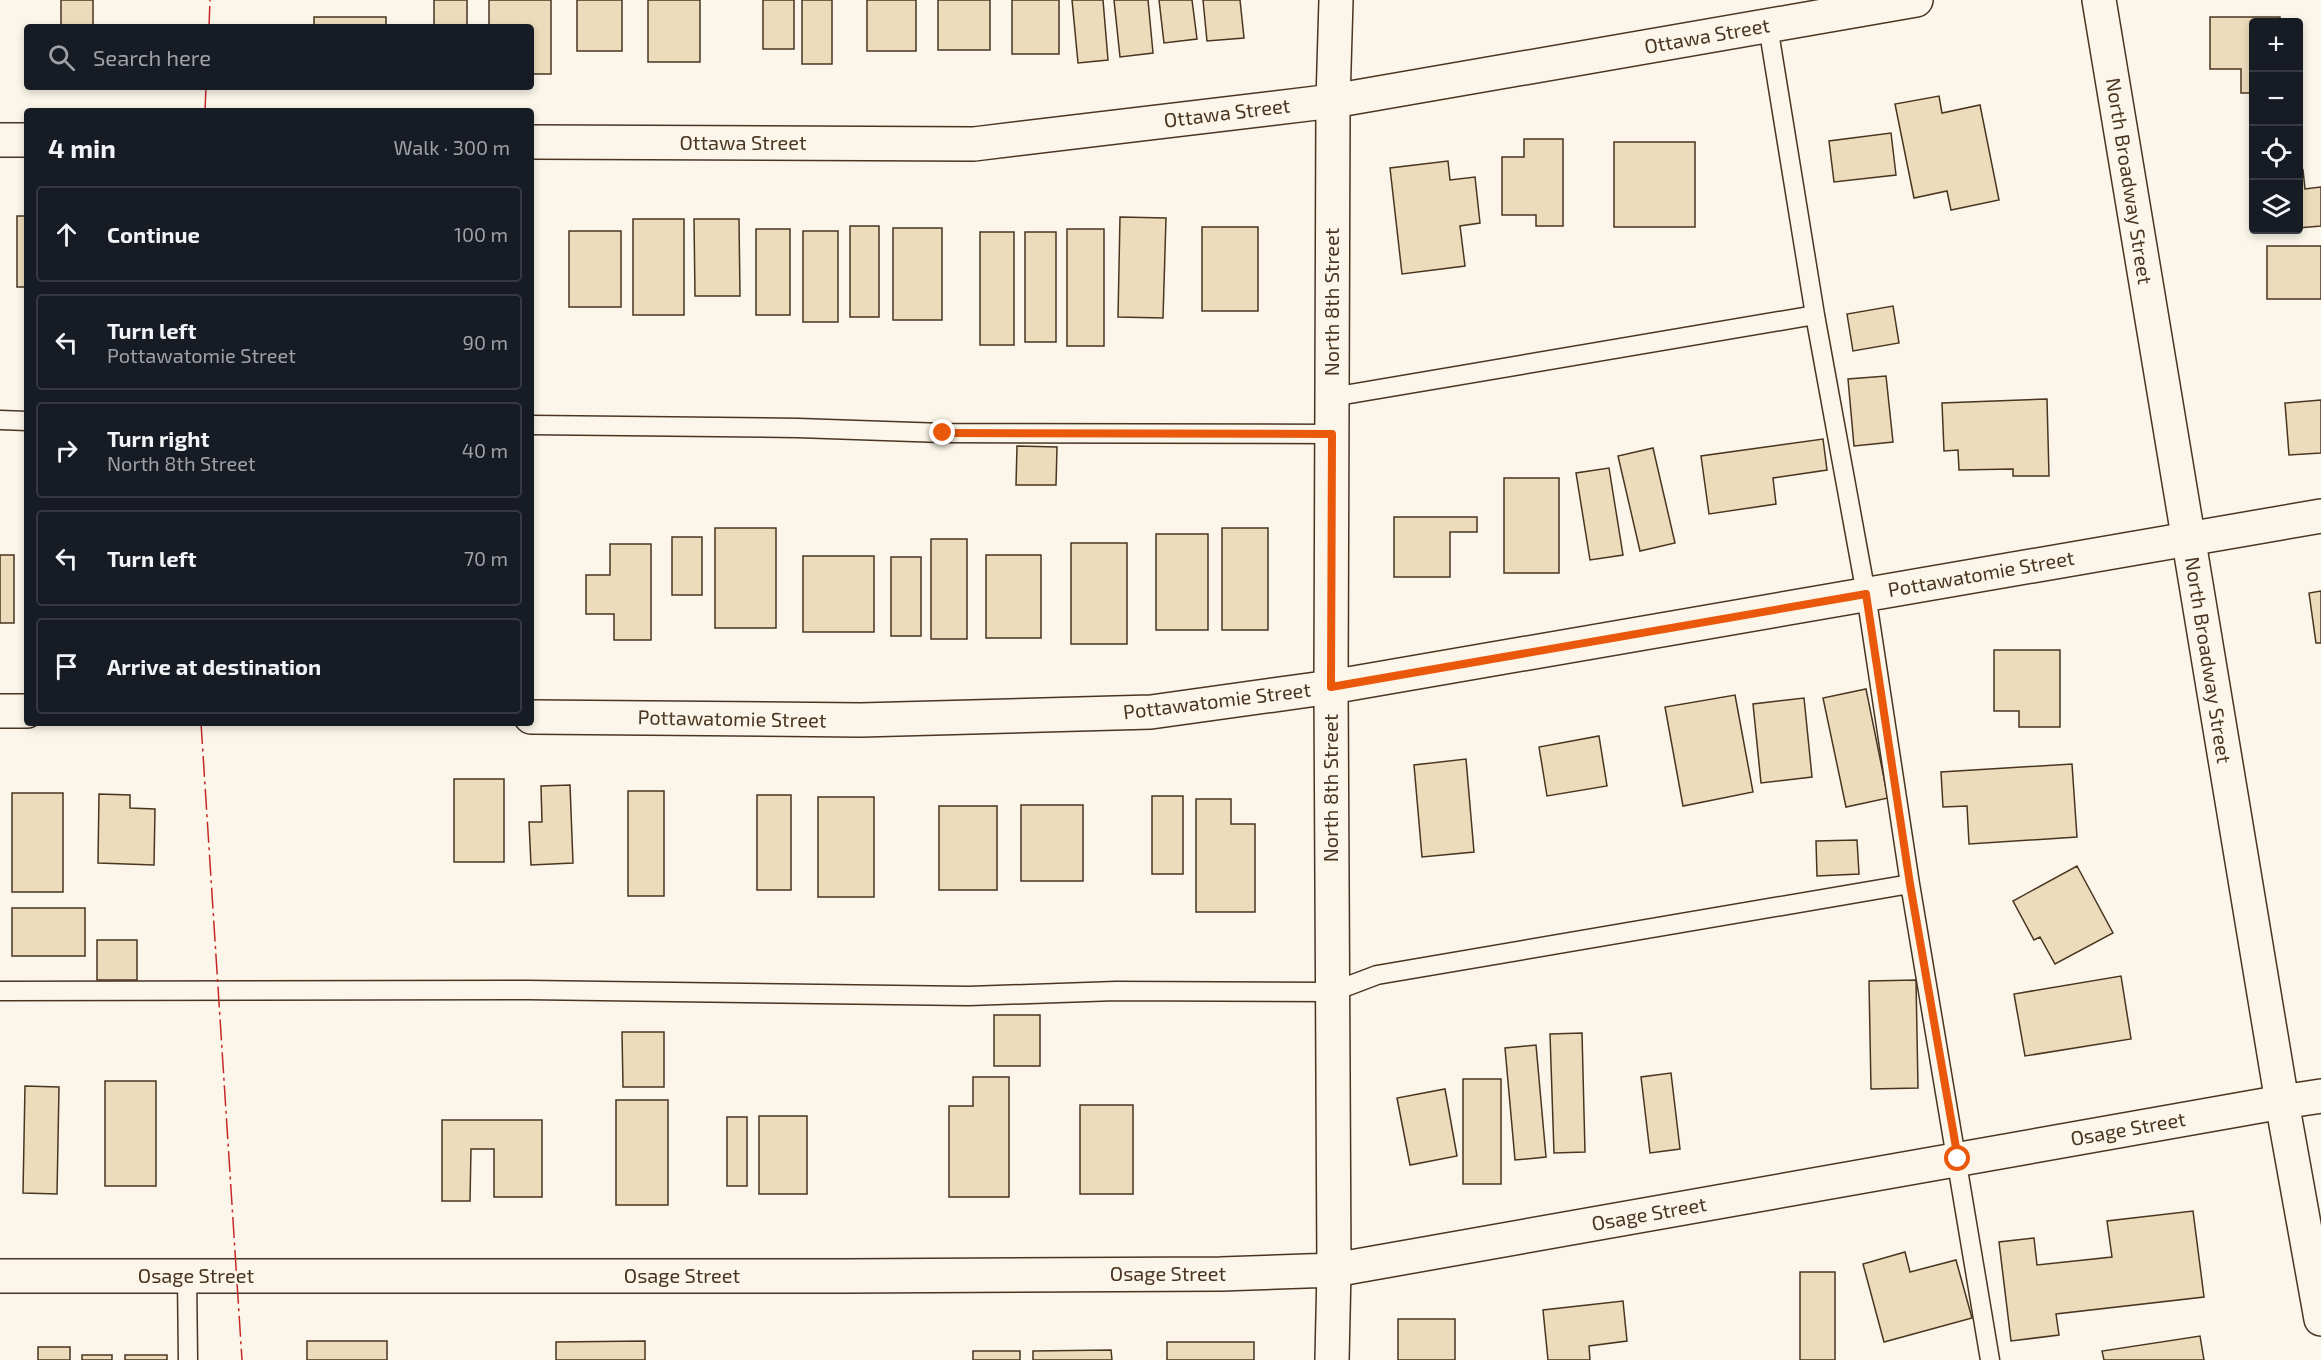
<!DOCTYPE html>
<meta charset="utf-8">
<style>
:root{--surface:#171b24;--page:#242831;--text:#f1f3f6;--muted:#9ea1a6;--line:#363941}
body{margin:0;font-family:"Exo 2",sans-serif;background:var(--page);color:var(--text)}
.controls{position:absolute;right:18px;top:18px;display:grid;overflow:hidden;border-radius:6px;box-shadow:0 3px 9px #0003}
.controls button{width:54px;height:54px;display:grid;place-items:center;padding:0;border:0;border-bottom:2px solid var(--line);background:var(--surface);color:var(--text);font:30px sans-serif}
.stop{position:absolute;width:18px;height:18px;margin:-14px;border:4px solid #ea580c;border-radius:50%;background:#fff}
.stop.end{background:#ea580c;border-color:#fff;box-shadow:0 2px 6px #0008}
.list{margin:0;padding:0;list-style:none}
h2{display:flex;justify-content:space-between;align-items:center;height:78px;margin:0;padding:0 24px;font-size:26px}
h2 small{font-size:20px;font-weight:400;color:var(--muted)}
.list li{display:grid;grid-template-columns:39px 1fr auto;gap:18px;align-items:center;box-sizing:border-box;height:96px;margin:0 12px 12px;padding:0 12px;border:2px solid var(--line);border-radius:6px}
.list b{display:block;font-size:22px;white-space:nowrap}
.list p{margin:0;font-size:20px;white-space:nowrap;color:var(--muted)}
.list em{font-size:20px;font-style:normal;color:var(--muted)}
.icon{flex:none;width:33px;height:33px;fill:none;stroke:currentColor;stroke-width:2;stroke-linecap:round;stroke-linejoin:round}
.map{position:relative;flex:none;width:2321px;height:1360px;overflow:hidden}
.search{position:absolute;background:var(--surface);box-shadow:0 3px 9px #0003;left:24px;top:24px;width:510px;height:66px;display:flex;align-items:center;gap:15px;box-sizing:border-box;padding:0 21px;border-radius:6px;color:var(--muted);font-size:22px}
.panel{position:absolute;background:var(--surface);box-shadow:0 3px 9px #0003;left:24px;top:108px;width:510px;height:618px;border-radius:6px}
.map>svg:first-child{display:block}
.building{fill:#ecdcbc;stroke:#4a3520;stroke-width:1.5}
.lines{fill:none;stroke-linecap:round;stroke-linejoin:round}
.lane-casing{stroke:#4a3520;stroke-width:21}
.street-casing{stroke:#4a3520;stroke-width:36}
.secondary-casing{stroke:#4a3520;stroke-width:36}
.lane{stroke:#fbf6e9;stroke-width:18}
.street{stroke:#fbf6e9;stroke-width:33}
.secondary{stroke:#fbf6e9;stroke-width:33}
.power{stroke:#c62828;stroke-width:1.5;stroke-dasharray:21 4.5 3 4.5;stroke-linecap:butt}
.route{stroke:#ea580c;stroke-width:8}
.labels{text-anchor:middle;stroke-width:4.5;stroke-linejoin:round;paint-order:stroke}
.street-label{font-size:20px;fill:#4a3520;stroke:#fbf6e9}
</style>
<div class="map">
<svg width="2321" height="1360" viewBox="0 0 2321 1360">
<rect width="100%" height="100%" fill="#fbf6e9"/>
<!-- building -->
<path class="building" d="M61,0H93V27H61Z
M434,0H467V27H434Z
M489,0H551V74H531V27H489Z
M577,0H622V51H577Z
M648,0H700V62H648Z
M763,0H794V49H763Z
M802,0H832V64H802Z
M867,0H916V51H867Z
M938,0H990V50H938Z
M1012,0H1059V54H1012Z
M1072,0H1103L1108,60L1078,63Z
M1114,0H1148L1153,53L1120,57Z
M1159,0H1192L1197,39L1164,43Z
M1203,0H1240L1244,38L1207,41Z
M314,17H386V27H314Z
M2210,17H2280V22H2254V93H2241V69H2210Z
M1939,96L1942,113L1980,105L1999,200L1951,210L1947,191L1914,198L1895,104Z
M1891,133L1896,175L1834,182L1829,141Z
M1524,139H1563V226H1536V215H1502V157H1524Z
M1614,142H1695V227H1614Z
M1448,161L1450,180L1475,177L1480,223L1460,226L1465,266L1402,274L1390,168Z
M2303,170L2305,189L2321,187V226L2298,228V171Z
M2250,175H2254V209Z
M17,216H27V287H17Z
M1120,217L1166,218L1163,318L1118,317Z
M633,219H684V315H633Z
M694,219H739L740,296H695Z
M850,226H879V317H850Z
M1202,227H1258V311H1202Z
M893,228H942V320H893Z
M756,229H790V315H756Z
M1067,229H1104V346H1067Z
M2255,230H2284L2256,232Z
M569,231H621V307H569Z
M803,231H838V322H803Z
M980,232H1014V345H980Z
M1025,232H1056V342H1025Z
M2267,246H2321V299H2267Z
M1893,306L1899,343L1853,351L1847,314Z
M1886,376L1893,442L1854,446L1848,379Z
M2047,399L2049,476H2013V469L1959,470L1958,450L1944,451L1942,403Z
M2321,400V453L2289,455L2285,403Z
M1823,439L1827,470L1773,478L1776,504L1709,514L1701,456Z
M1017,446L1057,447L1056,485H1016Z
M1653,448L1675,543L1640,551L1618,456Z
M1609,468L1623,555L1590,560L1576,473Z
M1504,478H1559V573H1504Z
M1394,517H1477V532H1450V577H1394Z
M715,528H776V628H715Z
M1222,528H1268V630H1222Z
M1156,534H1208V630H1156Z
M672,537H702V595H672Z
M931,539H967V639H931Z
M1071,543H1127V644H1071Z
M610,544H651V640H614V614H586V575H610Z
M0,555H14V623H0Z
M986,555H1041V638H986Z
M803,556H874V632H803Z
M891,557H921V636H891Z
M531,560H533V631H531Z
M2321,591V643H2316L2309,593Z
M1994,650H2060V727H2019V711H1994Z
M1866,689L1888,798L1846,807L1823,698Z
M1735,695L1753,792L1683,806L1665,707Z
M1804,698L1812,777L1761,783L1753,704Z
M1599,736L1607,786L1547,796L1539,747Z
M1466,759L1474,852L1422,857L1414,765Z
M2072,764L2077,837L1969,844L1967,806L1943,807L1941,772Z
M454,779H504V862H454Z
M570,785L573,863L531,865L529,822H542L541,786Z
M628,791H664V896H628Z
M12,793H63V892H12Z
M99,794L130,795V808L155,809L154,865L98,863Z
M757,795H791V890H757Z
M1152,796H1183V874H1152Z
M818,797H874V897H818Z
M1196,799H1231V824H1255V912H1196Z
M1021,805H1083V881H1021Z
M939,806H997V890H939Z
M1857,840L1859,874L1817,876L1816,841Z
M2077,866L2113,933L2055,964L2040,937L2034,940L2013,901Z
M12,908H85V956H12Z
M97,940H137V980H97Z
M2121,976L2131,1039L2025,1056L2014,994Z
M1916,980L1918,1088L1871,1089L1869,981Z
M994,1015H1040V1066H994Z
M622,1032H664V1087H623Z
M1582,1033L1585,1152L1554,1153L1550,1034Z
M1536,1045L1546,1157L1515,1160L1505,1048Z
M1671,1073L1680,1149L1650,1153L1641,1077Z
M973,1077H1009V1197H949V1106H973Z
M1463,1079H1501V1184H1463Z
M105,1081H156V1186H105Z
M25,1086L59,1087L57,1194L23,1193Z
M1445,1089L1457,1156L1410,1165L1397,1098Z
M616,1100H668V1205H616Z
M1080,1105H1133V1194H1080Z
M759,1116H807V1194H759Z
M727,1117H747V1186H727Z
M442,1120H542V1197H494V1149H471L470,1201H442Z
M2193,1211L2204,1297L2056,1314L2059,1335L2011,1341L1999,1242L2034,1238L2037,1265L2112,1257L2107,1221Z
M1905,1252L1910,1272L1956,1260L1972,1318L1884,1342L1863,1264Z
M1800,1272H1835V1360H1800Z
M1623,1301L1627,1341L1589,1346L1590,1360H1548L1543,1310Z
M1398,1319H1455V1360H1398Z
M2200,1336L2204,1360H2104L2102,1351Z
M307,1341H387V1360H307Z
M645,1341V1360H556V1342Z
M1167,1342H1254V1360H1167Z
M38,1347H70V1360H38Z
M1111,1350L1112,1360H1033V1351Z
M973,1351H1020V1360H973Z
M82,1355H112V1360H82Z
M125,1355H167V1360H125Z"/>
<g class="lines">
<!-- lane casing -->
<g class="lane-casing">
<path id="lane" d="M1768,26L1815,315
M0,420L27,421
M531,425L798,428L943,433L1332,434
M1910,884L1990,1360
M0,991L528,990L969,996L1116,991L1332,992L1377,975L1910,884L1866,594L1815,315L1332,397
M187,1276L188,1360"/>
</g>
<!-- street casing -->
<g class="street-casing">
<path id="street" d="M0,140H27
M531,142L974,144L1333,101L1916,0
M0,711H27
M531,717L861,720L1151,712L1331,687L2321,516
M0,1276H846L1221,1274L1334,1270L2282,1102
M1332,1360L1334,1270L1331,687L1333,101L1336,0"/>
</g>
<!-- secondary casing -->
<g class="secondary-casing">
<path id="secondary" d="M2099,0L2282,1102L2321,1319
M2282,1102L2321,1096"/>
</g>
<!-- lane -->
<use href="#lane" class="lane"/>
<!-- street -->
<use href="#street" class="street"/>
<!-- secondary -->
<use href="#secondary" class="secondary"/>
<!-- power -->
<path class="power" d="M209,27L210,0
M205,111L206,87
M201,723L242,1360"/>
</g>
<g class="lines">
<!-- route -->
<path class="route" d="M943,433L1332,434L1331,687L1866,594L1910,884L1958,1159"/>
</g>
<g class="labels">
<!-- street labels -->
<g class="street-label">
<text transform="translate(1707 36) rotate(-10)" y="7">Ottawa Street</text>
<text transform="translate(1227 113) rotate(-7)" y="7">Ottawa Street</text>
<text x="743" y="150">Ottawa Street</text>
<text transform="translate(2129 181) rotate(81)" y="7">North Broadway Street</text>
<text transform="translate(1332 302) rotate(-90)" y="7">North 8th Street</text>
<text transform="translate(1981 574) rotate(-10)" y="7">Pottawatomie Street</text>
<text transform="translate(2208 660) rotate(81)" y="7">North Broadway Street</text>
<text transform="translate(1217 701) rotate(-7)" y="7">Pottawatomie Street</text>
<text transform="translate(732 719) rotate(1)" y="7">Pottawatomie Street</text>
<text transform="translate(1331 788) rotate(-90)" y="7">North 8th Street</text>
<text transform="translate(2128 1129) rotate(-10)" y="7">Osage Street</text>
<text transform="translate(1649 1214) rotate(-10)" y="7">Osage Street</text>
<text x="1168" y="1281">Osage Street</text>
<text x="196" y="1283">Osage Street</text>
<text x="682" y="1283">Osage Street</text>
</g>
</g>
</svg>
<div class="controls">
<button>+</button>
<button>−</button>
<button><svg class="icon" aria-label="locate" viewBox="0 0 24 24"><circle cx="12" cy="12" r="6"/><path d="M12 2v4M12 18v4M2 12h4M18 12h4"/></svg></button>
<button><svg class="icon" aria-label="layers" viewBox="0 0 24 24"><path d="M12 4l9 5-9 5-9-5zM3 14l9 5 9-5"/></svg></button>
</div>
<div class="stop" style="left:1958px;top:1159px"></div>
<div class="stop end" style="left:943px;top:433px"></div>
<div class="search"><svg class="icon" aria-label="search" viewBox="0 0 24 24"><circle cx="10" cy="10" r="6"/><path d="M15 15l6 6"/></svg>Search here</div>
<section class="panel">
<h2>4 min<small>Walk · 300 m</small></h2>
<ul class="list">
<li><svg class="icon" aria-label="ahead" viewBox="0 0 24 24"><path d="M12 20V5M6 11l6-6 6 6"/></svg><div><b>Continue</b></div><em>100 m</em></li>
<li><svg class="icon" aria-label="left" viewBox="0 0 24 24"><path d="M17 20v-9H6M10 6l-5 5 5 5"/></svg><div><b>Turn left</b><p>Pottawatomie Street</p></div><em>90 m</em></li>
<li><svg class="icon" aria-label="right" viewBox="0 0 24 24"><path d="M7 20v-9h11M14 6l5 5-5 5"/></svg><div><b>Turn right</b><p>North 8th Street</p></div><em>40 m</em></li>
<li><svg class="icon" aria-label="left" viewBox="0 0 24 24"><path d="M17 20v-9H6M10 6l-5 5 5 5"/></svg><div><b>Turn left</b></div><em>70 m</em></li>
<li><svg class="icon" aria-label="arrive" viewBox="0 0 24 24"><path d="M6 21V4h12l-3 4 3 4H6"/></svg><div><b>Arrive at destination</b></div></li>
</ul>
</section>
</div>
